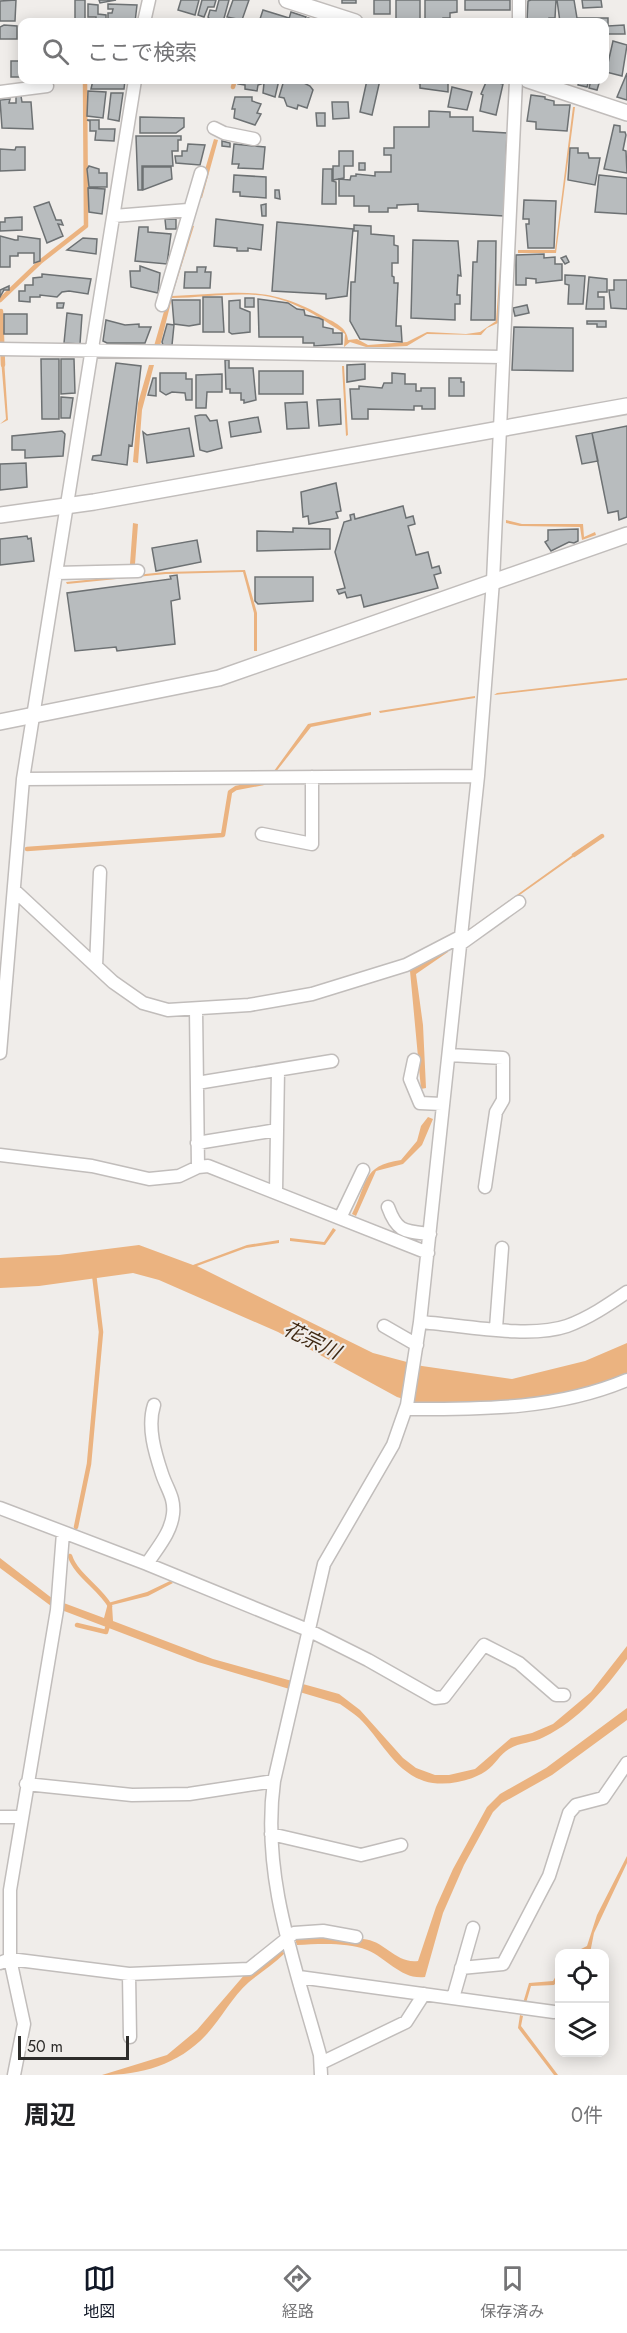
<!DOCTYPE html>
<html lang="ja">
<meta charset="utf-8">
<style>
:root{--surface:#fff;--page:#f2f2f2;--text:#202124;--muted:#757577;--line:#e0e0e0;--accent:#111827}
body{margin:0;font-family:Jost,"Noto Sans JP",sans-serif;background:var(--page);color:var(--text)}
.controls{position:absolute;right:18px;bottom:18px;display:grid;overflow:hidden;border-radius:12px;box-shadow:0 3px 15px #0003}
.controls button{width:54px;height:54px;display:grid;place-items:center;padding:0;border:0;border-bottom:2px solid var(--line);background:var(--surface);color:var(--text);font:30px sans-serif}
.scale{position:absolute;left:18px;bottom:15px;width:111px;box-sizing:border-box;padding-left:6px;border:3px solid #2e2d2b;border-top:0;font-size:16px;line-height:21px;white-space:nowrap;color:#2e2d2b;-webkit-text-stroke:4px #f0edea;paint-order:stroke}
.list{margin:0;padding:0;list-style:none}
h2{display:flex;justify-content:space-between;align-items:center;height:78px;margin:0;padding:0 24px;font-size:26px}
h2 small{font-size:20px;font-weight:400;color:var(--muted)}
.icon{flex:none;width:33px;height:33px;fill:none;stroke:currentColor;stroke-width:2;stroke-linecap:round;stroke-linejoin:round}
.map{position:relative;flex:none;width:627px;height:2075px;overflow:hidden}
.search{position:absolute;background:var(--surface);box-shadow:0 3px 15px #0003;left:18px;right:18px;top:18px;height:66px;display:flex;align-items:center;gap:15px;box-sizing:border-box;padding:0 21px;border-radius:12px;color:var(--muted);font-size:22px}
.sheet{height:174px;background:var(--surface)}
nav{display:flex;justify-content:space-around;align-items:center;box-sizing:border-box;height:84px;border-top:2px solid var(--line);background:var(--surface);font-size:16px;color:var(--muted)}
nav a{display:grid;justify-items:center;gap:3px}
nav .on{color:var(--accent)}
.map>svg:first-child{display:block}
.water{fill:#ebb380}
.lines{fill:none;stroke-linecap:round;stroke-linejoin:round}
.stream{stroke:#ebb380;stroke-width:4.5}
.building{fill:#b8bcbe;stroke:#6d7173;stroke-width:1.5}
.minor-casing{stroke:#c1bdbb;stroke-width:15}
.tertiary-casing{stroke:#c1bdbb;stroke-width:18}
.minor{stroke:#fff;stroke-width:12}
.tertiary{stroke:#fff;stroke-width:15}
.labels{text-anchor:middle;stroke-width:4.5;stroke-linejoin:round;paint-order:stroke}
.water-label{font-size:20px;font-style:italic;fill:#412a14;stroke:#f0edea}
</style>
<div class="map">
<svg width="627" height="2075" viewBox="0 0 627 2075">
<rect width="100%" height="100%" fill="#f0edea"/>
<!-- water -->
<path class="water" d="M573,107H575L556,253H518V250H555Z
M214,139L218,140L202,198L197,197Z
M189,225L194,226L172,296C236,294 266,283 326,318C336,323 347,328 348,340L357,339L368,345L407,342L427,332L466,334L480,332L496,321L500,266L498,323L487,328L481,335L427,334L407,346L388,347H366L350,342L344,347L345,334C318,316 289,297 256,295C228,293 199,298 172,298L160,346H154Z
M1,359H4L8,420L0,424L6,419Z
M149,365H154L142,410L138,463L133,462L138,403Z
M342,366H344L348,435L346,436Z
M506,520L522,524H583L584,537L595,532L596,535L582,540L580,527L520,526L506,523Z
M133,523L138,524L135,564H130Z
M245,570L257,613V651H254V613L243,572L166,574L67,584L66,582L165,572Z
M627,678V680L494,695L497,693Z
M475,696V698L380,713L379,711Z
M371,712V715L311,727L275,773L274,771L308,724Z
M578,851L579,853L469,931L468,930Z
M446,948L448,952L416,974L423,1025L426,1088L421,1089L410,971Z
M428,1117L433,1119L422,1145L403,1164L376,1171L356,1216L352,1214C368,1183 361,1166 401,1160L417,1141L421,1126Z
M333,1228L336,1230L325,1245L290,1241V1238L324,1242Z
M279,1240V1243L246,1248L197,1266L373,1353L422,1366L512,1379L585,1361L627,1343V1375L598,1387L546,1400L419,1404L397,1397L278,1332L159,1280L133,1273L39,1286L0,1288V1258L59,1255L139,1245L193,1265L247,1245Z
M0,1558L53,1599L104,1618L108,1603L147,1592L170,1581L173,1583L148,1596L112,1605L113,1621L213,1659L339,1694L360,1710L403,1758L416,1768L435,1775H449L475,1769L511,1738L532,1733L553,1724L591,1692L627,1646V1659C604,1690 579,1720 544,1737C533,1743 520,1742 509,1749C500,1754 495,1765 486,1771C470,1782 443,1787 424,1781C394,1771 380,1738 359,1718C353,1713 346,1708 340,1704L198,1662L51,1606L0,1568Z
M627,1708V1720L552,1775L502,1803L493,1812L464,1865L443,1913L425,1977C401,1980 387,1958 367,1950C346,1942 319,1944 297,1945L294,1937C317,1933 341,1937 363,1939C384,1940 396,1964 418,1961L436,1907L453,1869L487,1807L500,1794L546,1768Z
M627,1856V1863L594,1933L590,1953L586,1951L573,1953L587,1946L597,1915Z
M277,1950L285,1953C274,1964 261,1972 249,1982C232,1997 221,2019 206,2035C178,2065 141,2075 102,2075L167,2055L197,2030L246,1973Z
M559,1971V1979L554,1985L531,1986L526,2003H523L529,1983L553,1981Z
M520,2015L523,2016L521,2026L558,2075H554L518,2028Z"/>
<g class="lines">
<!-- stream -->
<path class="stream" d="M233,87L235,80
M0,300L40,262L86,226L85,80
M1,311L3,365
M27,849L223,835L230,792L236,788L263,783
M574,855L602,836
M76,1527L89,1464L101,1332L94,1274
M70,1556C76,1575 100,1588 110,1606
M77,1625L106,1632L109,1622"/>
</g>
<!-- building -->
<path class="building" d="M16,0L15,21H0V1Z
M75,0H85V22H75Z
M99,0H116L100,3Z
M181,0H199L195,15L178,10Z
M202,0H216L214,7H208L204,17L198,15Z
M219,0H229L223,22H212L208,17L210,10L216,11Z
M233,0H249L242,20L227,17Z
M342,0H356V3H342Z
M374,0H390V14H374Z
M396,0H420V20H396Z
M425,0H457V12L450,13V18H443V22H425Z
M465,0H510V10H465Z
M531,0H556L555,18H549V21L557,22L527,20L528,1Z
M557,0H574L577,18H608V26L624,25L625,34H604V22H560Z
M582,0H601L602,7L583,8Z
M88,4L98,5V14L106,15V22H96V17H88Z
M108,4L137,5L135,22L108,21V13H112L113,9H108Z
M263,10L289,18L287,22H259Z
M291,12L306,17L304,22H288Z
M308,18L322,22H306Z
M4,25L17,26V39H0V27Z
M613,41L627,45L622,76L606,72Z
M11,61H22L21,77H11Z
M627,73V100L617,97Z
M93,80H125L124,89H91Z
M239,80H279L275,97L263,93L264,83L258,85L257,91L245,89V85L238,84Z
M284,80H298L310,86L313,90L307,108L298,105L297,109L287,106L284,98L279,97Z
M367,80H380L372,115L360,112Z
M411,80H448V92L420,88V84Z
M487,80L503,84L496,115L480,111L483,95L481,94Z
M579,80H589L587,87L578,85Z
M591,80H600L597,90L589,88Z
M452,87L472,92L467,110L448,107Z
M88,91L106,92L103,118L87,116Z
M111,93H123L119,121L108,119Z
M531,95L545,97V99L554,101V105H570L567,131L536,129V122L527,121Z
M16,96H21L22,102H31L33,129L2,128L0,100L10,99L9,103H16Z
M235,97H252V101L261,104L257,113L261,114L255,125L234,118L235,109H232Z
M332,102H348L349,118L333,119Z
M429,111L450,112V117H473V131L507,133L504,216L418,211V204L397,205V208H388V212H369V206H354V196H339V179L350,180L351,176H356V174L375,176V172H391V155H384V148H394V127H429Z
M316,113H325V126H317Z
M140,117L184,118V127L176,133H140Z
M87,120H99V129H115L114,141L95,140L96,131H90V121Z
M614,125L620,126V132H625L626,135L623,150L626,151L627,173L604,169Z
M136,136H181V140H178V151H172L173,166H142V190H138Z
M222,141L230,143V147L222,146Z
M188,144L205,145L200,165L176,163L175,156H182V151H187Z
M234,144L265,147L263,169L238,168L239,164H232Z
M16,147H25V170L0,171V149L15,150Z
M570,148H578V153H588L589,158H600L595,185L568,180Z
M339,151H353V166H344V178L333,180V166H339Z
M359,163H365V170H359Z
M89,166L99,169V173H107V187H89L87,169Z
M143,167H171L172,179L143,190Z
M323,169H332V181L336,182V204H322Z
M234,175L266,177V198L240,196V192H233Z
M599,175L627,178V214L595,212Z
M88,188L105,189L102,214L89,212Z
M275,190H279L280,199L275,198Z
M524,200L556,201L554,248H528L526,224H529V219H523Z
M49,202L56,220H61L63,225L58,224L63,236L47,243L34,207Z
M266,204V216H262L261,205Z
M22,217V230L0,231V222H5V218Z
M165,219H176V229H166Z
M216,219L263,225L261,250L248,248V251H237V248L214,246Z
M277,222L353,229L347,296L326,299V294L272,291Z
M354,225L371,226V234L394,236V245L398,246V263H392V276L394,277V283H398L396,326H401L402,342L360,339L350,321L351,282H355L358,231H354Z
M139,227H148V232L171,234L167,264L135,261Z
M0,236L15,240H18V236L40,239V261L34,263V253H18V256H10V267H0Z
M83,238L97,239L96,254L67,250Z
M413,240L458,241L461,276L458,275L457,295H460V304H455V320L411,318Z
M478,241H496L495,320H471L473,262H477Z
M544,254V258L555,257V264H562V280L536,283V279L526,278V285H516V255Z
M566,256L569,262L565,264L561,258Z
M140,266L160,273L158,293L131,287L130,271H140Z
M197,267H206L205,272H211L210,288H184L185,272H197Z
M42,274L91,279L88,294L69,291L62,292L57,297L40,295V297H30V302L19,301V291H25V285H33V278L42,277Z
M565,275L585,276L583,304H568L569,285L565,284Z
M589,277L607,279V292H598V297H604V309H586Z
M614,280H627V309L611,308L609,290H614Z
M9,286V290H4L0,297V290Z
M203,297H222L224,332H203Z
M245,298H254V307H245Z
M258,299L288,303L297,309L304,310L305,315L319,318L323,320V327L333,329V333H342V344L314,346V343H303V337H259Z
M172,300H200V324L189,326L174,324Z
M240,300V308L250,312V332L232,334L229,332V301Z
M57,303H64L63,308H57Z
M527,305L529,313L515,316L513,308Z
M67,313L82,315L80,344L64,343Z
M4,314H27V334H4Z
M106,320L125,325L139,324V327H151L145,343H107L103,341Z
M587,321H606V327H597V324H587Z
M167,324L174,325L172,345H163L162,342Z
M514,327L573,328V371L512,370Z
M41,359H59V419H42Z
M61,359H74L75,393L61,394Z
M225,360H229V368H253L256,400L244,403V400H241V393H230V389H226Z
M116,363L141,366L132,446L129,445L127,465L92,460L93,456L101,455Z
M365,364V379L347,382V365Z
M259,371H303V394H259Z
M160,373H186V379H192V400H186L185,393L172,392L166,395L160,391Z
M392,373L405,374V384H416V391H421V388H435V409H422V406H414V410L368,409V419H352L350,389H359V386L382,388L384,383H392Z
M222,374V392H207L206,408H196V375Z
M153,378H156V396L148,395Z
M449,378H461V382H464V396H449Z
M61,397L73,398L70,418H61Z
M340,399L341,424L319,426L317,400Z
M307,402L309,428L287,429L285,403Z
M200,415H206L210,421L217,420L222,448L207,452L200,450L195,416Z
M258,417L261,432L231,437L229,422Z
M627,426V517L619,520L618,511L608,513L592,433Z
M189,428L194,456L147,463L143,432L147,435Z
M62,431L65,434L63,456L25,458V450H12V436Z
M592,433L598,461L582,464L576,436Z
M26,463L27,487L0,490V464Z
M336,483L341,511L336,512L338,518L309,524L308,516L303,517L301,492Z
M403,506L406,518L413,516L415,524L408,526L416,555L428,552L432,568L439,566L441,573L434,575L438,588L364,607L361,595L347,598L345,592L339,594L337,590L345,588L335,552L344,522L351,520L350,515L354,514L355,519Z
M293,528L330,529V549L257,551V531L293,532Z
M578,529V541L574,543L569,542L551,551L545,542L548,540V530Z
M27,536L28,539L31,538L34,561L0,565V539Z
M197,540L201,562L156,571L152,548Z
M177,575L180,599L171,601L175,644L117,651L116,647L75,651L67,593L171,579L170,576Z
M255,577H313V601L258,604L255,601Z"/>
<g class="lines">
<!-- minor casing -->
<g class="minor-casing">
<path id="minor" d="M144,22L149,0
M519,22V0
M0,92L47,86
M214,128L224,133L254,139
M114,216L188,210
M162,305L201,173
M0,349L503,357
M56,573L138,571
M23,779L478,776
M262,834L312,844V777
M14,890L113,982L143,1003L168,1010L249,1005L312,994L406,965L460,937
M459,945L519,902
M96,966L100,872
M196,1009L198,1167
M0,1053L23,779L135,80
M449,1055L503,1058V1100L496,1112L485,1187
M414,1060L410,1079L420,1103L442,1104
M197,1083L332,1061
M197,1143L277,1130
M0,1155L92,1166L149,1179L179,1176L198,1167L208,1166L428,1253
M276,1192L278,1070
M388,1207C397,1232 404,1231 430,1234
M340,1218L363,1170
M420,1322C462,1325 529,1339 567,1326C589,1318 608,1305 627,1292
M384,1326L417,1345
M496,1328L502,1248
M406,1409C482,1409 556,1410 627,1380
M0,1508L147,1564L308,1630L368,1660L435,1698L444,1697L484,1645L519,1663L556,1695H564
M147,1564C157,1548 171,1533 173,1514C175,1498 167,1489 162,1474C155,1453 147,1427 154,1405
M26,1784L132,1795L189,1794L274,1781
M0,1817H21
M271,1834L361,1855L401,1845
M0,1963L10,1959L129,1974L249,1969L294,1933L323,1931L356,1937
M461,1968L503,1964L549,1876L569,1813L576,1805L603,1798L627,1763
M129,1974L130,2037
M299,1977L554,2012
M453,1998L473,1928
M321,2063L406,2022L424,1994
M14,2075L24,2024L10,1959V1890L57,1610L63,1533
M321,2075L320,2055C295,1964 261,1876 274,1781L324,1564L393,1445L407,1405L420,1322L478,776L493,581L516,80"/>
</g>
<!-- tertiary casing -->
<g class="tertiary-casing">
<path id="tertiary" d="M287,0L355,22
M528,80L627,113
M0,515L94,502L627,406
M0,722L219,678L627,535"/>
</g>
<!-- minor -->
<use href="#minor" class="minor"/>
<!-- tertiary -->
<use href="#tertiary" class="tertiary"/>
</g>
<g class="labels">
<!-- water labels -->
<g class="water-label">
<text transform="translate(312 1340) rotate(26)" y="7">花宗川</text>
</g>
</g>
</svg>
<div class="controls">
<button><svg class="icon" aria-label="locate" viewBox="0 0 24 24"><circle cx="12" cy="12" r="6"/><path d="M12 2v4M12 18v4M2 12h4M18 12h4"/></svg></button>
<button><svg class="icon" aria-label="layers" viewBox="0 0 24 24"><path d="M12 4l9 5-9 5-9-5zM3 14l9 5 9-5"/></svg></button>
</div>
<div class="scale">50 m</div>
<div class="search"><svg class="icon" aria-label="search" viewBox="0 0 24 24"><circle cx="10" cy="10" r="6"/><path d="M15 15l6 6"/></svg>ここで検索</div>
</div>
<section class="sheet">
<h2>周辺<small>0件</small></h2>
<ul class="list">
</ul>
</section>
<nav>
<a class="on"><svg class="icon" aria-label="map" viewBox="0 0 24 24"><path d="M3 6l6-2 6 2 6-2v14l-6 2-6-2-6 2zM9 4v14M15 6v14"/></svg>地図</a>
<a><svg class="icon" aria-label="directions" viewBox="0 0 24 24"><path d="M12 3l9 9-9 9-9-9zM9 14v-3h6M13 9l2 2-2 2"/></svg>経路</a>
<a><svg class="icon" aria-label="saved" viewBox="0 0 24 24"><path d="M7 4h10v16l-5-4-5 4z"/></svg>保存済み</a>
</nav>
